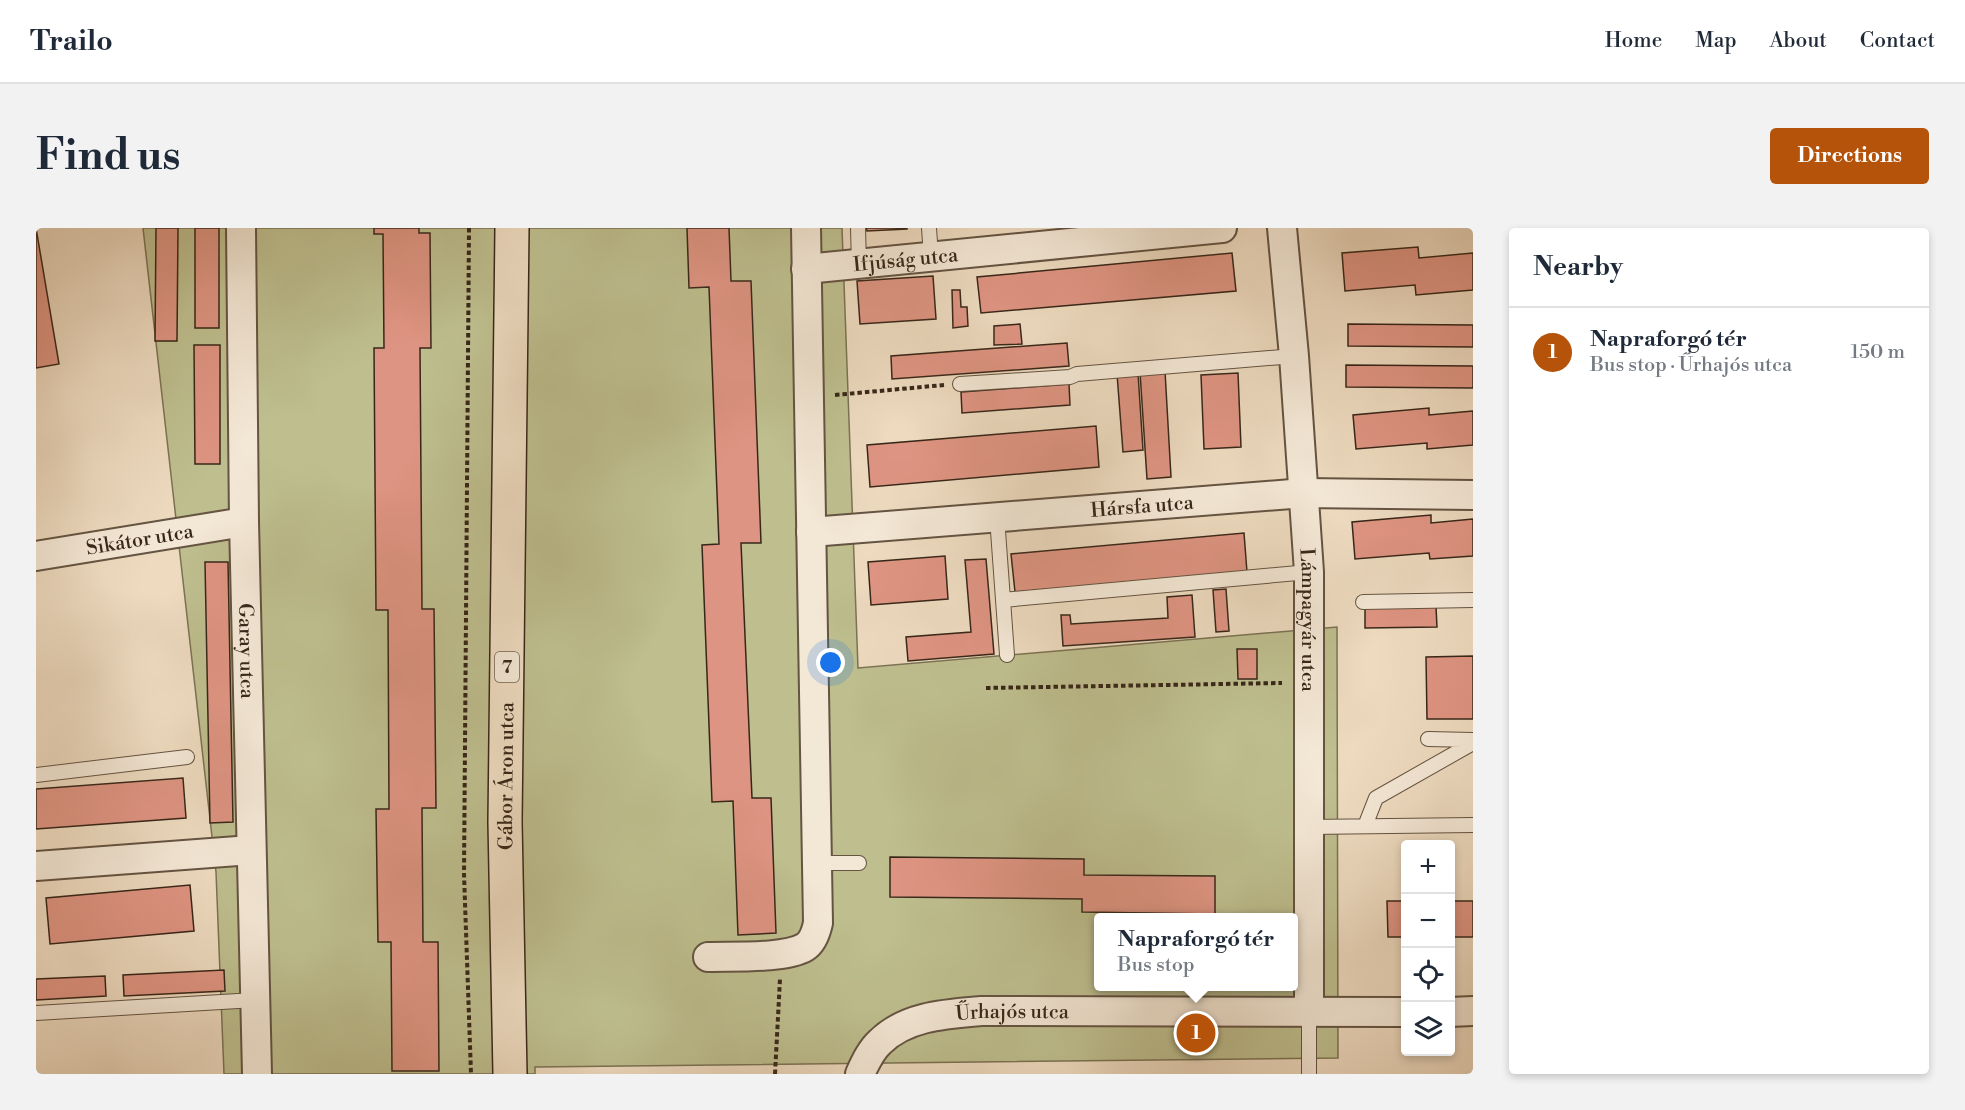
<!DOCTYPE html>
<meta charset="utf-8">
<style>
:root{--surface:#fff;--page:#f2f2f3;--text:#1f2937;--muted:#747a83;--line:#e0e1e3;--accent:#b45309}
body{margin:0;font-family:"Libre Bodoni",serif;background:var(--page);color:var(--text)}
.controls{position:absolute;right:18px;bottom:18px;display:grid;overflow:hidden;border-radius:6px;box-shadow:0 3px 9px #0003}
.controls button{width:54px;height:54px;display:grid;place-items:center;padding:0;border:0;border-bottom:2px solid var(--line);background:var(--surface);color:var(--text);font:30px sans-serif}
.you{position:absolute;left:795px;top:435px;width:21px;height:21px;margin:-15px;border:4px solid #fff;border-radius:50%;background:#1a73e8;box-shadow:0 0 0 9px #1a73e833}
.badge{display:grid;place-items:center;width:39px;height:39px;border-radius:50%;background:var(--accent);color:#fff;font-size:20px;font-weight:700}
.pin{position:absolute;translate:-50% -50%;border:3px solid #fff;box-shadow:0 2px 6px #0006}
.popup{position:absolute;left:1058px;top:685px;width:204px;height:78px;box-sizing:border-box;display:grid;place-content:center;border-radius:6px;background:var(--surface);filter:drop-shadow(0 2px 4px #0005);font-size:20px;white-space:nowrap;color:var(--muted)}
.popup b{font-size:22px;color:var(--text)}
.popup::after{content:'';position:absolute;left:50%;top:100%;margin-left:-12px;border:12px solid transparent;border-top-color:var(--surface)}
.list{margin:0;padding:0;list-style:none}
h2{display:flex;justify-content:space-between;align-items:center;height:78px;margin:0;padding:0 24px;font-size:26px}
h2 small{font-size:20px;font-weight:400;color:var(--muted)}
.list li{display:grid;grid-template-columns:39px 1fr auto;gap:18px;align-items:center;box-sizing:border-box;height:90px;padding:0 24px;border-top:2px solid var(--line)}
.list b{display:block;font-size:22px;white-space:nowrap}
.list p{margin:0;font-size:20px;white-space:nowrap;color:var(--muted)}
.list em{font-size:20px;font-style:normal;color:var(--muted)}
.icon{flex:none;width:33px;height:33px;fill:none;stroke:currentColor;stroke-width:2;stroke-linecap:round;stroke-linejoin:round}
.map{position:relative;flex:none;width:1437px;height:846px;overflow:hidden;border-radius:6px}
header{display:flex;align-items:center;gap:36px;box-sizing:border-box;height:84px;padding:0 30px;background:var(--surface);border-bottom:2px solid var(--line)}
header strong{font-size:28px}
nav{display:flex;gap:33px;margin-inline-start:auto;font-size:21px}
.intro{display:flex;align-items:center;justify-content:space-between;box-sizing:border-box;height:144px;padding:0 36px}
h1{margin:0;font-size:42px}
.button{padding:15px 27px;border-radius:6px;background:var(--accent);color:#fff;font-size:21px;font-weight:700}
main{display:flex;gap:36px;padding:0 36px}
aside{flex:1;background:var(--surface);border-radius:6px;box-shadow:0 3px 9px #0003}
.map>svg:first-child{display:block}
.green{fill:#bebe8e;stroke:#7b7254;stroke-width:1.5;fill-rule:evenodd}
.building{fill:#de9482;stroke:#382719;stroke-width:1.5}
.lines{fill:none;stroke-linecap:round;stroke-linejoin:round}
.service-casing{stroke:#655442;stroke-width:16}
.minor-casing{stroke:#655442;stroke-width:32}
.primary-casing{stroke:#382719;stroke-width:36}
.path{stroke:#382719;stroke-width:4;stroke-dasharray:4.5 3;stroke-linecap:butt}
.service{stroke:#f3e7d5;stroke-width:14}
.minor{stroke:#f3e7d5;stroke-width:28}
.primary{stroke:#eddabf;stroke-width:33}
.labels{text-anchor:middle;stroke-width:4.5;stroke-linejoin:round;paint-order:stroke}
.shield{fill:#f3e7d5;stroke:#706151;stroke-width:1.5}
.shield-label{font-size:18px;font-weight:bold;fill:#382719}
.street-label{font-size:20px;fill:#382719;stroke:#f3e7d5}
</style>
<header>
<strong>Trailo</strong>
<nav><a>Home</a><a>Map</a><a>About</a><a>Contact</a></nav>
</header>
<div class="intro"><h1>Find us</h1><a class="button">Directions</a></div>
<main>
<div class="map">
<svg width="1437" height="846" viewBox="0 0 1437 846">
<rect width="100%" height="100%" fill="#eddabf"/>
<filter id="stains"><feTurbulence type="fractalNoise" baseFrequency=".00333" numOctaves="4"/><feColorMatrix values="0 0 0 0 .2 0 0 0 0 .09 0 0 0 0 .02 0 0 0 .5 -.17"/></filter>
<radialGradient id="worn" r=".72"><stop offset=".6" stop-color="#630" stop-opacity="0"/><stop offset="1" stop-color="#630" stop-opacity=".3"/></radialGradient>
<!-- green -->
<path class="green" d="M107,0H806L822,440L1301,399L1302,830L499,839V846H188L180,644ZM1062,690H1258V758H1062Z"/>
<!-- building -->
<path class="building" d="M0,0L23,136L0,140Z
M120,0H142L141,113H119Z
M159,0H183V100H159Z
M338,0H383V5H394L395,120H384L386,381H398L400,580H386L387,714H402L403,843H356L355,714H342L340,581H353L352,382H340L338,120H348L347,6H338Z
M651,0H693L695,53H715L725,315H705L716,570H735L740,705L702,707L697,573L676,574L666,317L683,316L673,59L653,60Z
M830,0H871V1L831,3Z
M1382,19L1383,30L1437,25V62L1380,67L1379,57L1309,63L1306,25Z
M1196,25L1200,63L945,85L941,49Z
M897,48L900,91L824,96L821,53Z
M916,62H924L925,79H931L932,98L917,100Z
M984,96L986,116L958,117V98Z
M1312,96L1437,97V119L1312,118Z
M1031,115L1033,138L856,151L855,128Z
M158,117H184V236H159Z
M1310,137L1437,138V160L1310,159Z
M1129,143L1135,249L1111,251L1104,144Z
M1102,145L1107,222L1087,224L1081,146Z
M1202,145L1205,219L1168,221L1165,147Z
M1033,156L1034,177L926,185L925,164Z
M1393,180V187L1437,183V217L1391,221V215L1320,221L1317,187Z
M1060,198L1063,239L834,259L831,217Z
M1395,287V295L1437,291V328L1394,331L1393,325L1319,331L1316,294Z
M1208,305L1211,344L979,364L975,326Z
M909,328L912,371L835,377L832,334Z
M950,331L958,426L872,433L870,409L935,404L929,332Z
M169,334H192L197,594L174,595Z
M1190,361L1193,403L1180,404L1177,362Z
M1156,367L1159,409L1027,418L1025,387H1034L1035,396L1132,390L1131,369Z
M1400,379L1401,399L1329,400V380Z
M1201,421H1221V451H1202Z
M1437,428V491H1391L1390,429Z
M147,550L150,590L0,601V561Z
M854,629L1048,631V647L1179,648V686L1046,684V671L854,669Z
M154,657L158,703L14,716L10,670Z
M1351,673H1370V709H1352Z
M1414,673H1437V709H1414Z
M188,742L189,763L88,768L87,747Z
M69,748L70,768L0,772V751Z"/>
<g class="lines">
<!-- service casing -->
<g class="service-casing">
<path id="service" d="M822,0L823,36
M893,0L895,29
M924,156L1034,149L1041,146L1258,128
M961,289L971,427
M967,372L1273,344
M1327,374L1437,372
M1392,511L1437,512
M0,547L151,529
M1329,598L1340,570L1437,515
M1273,599L1437,597
M780,635H823
M1273,784V846
M0,785L219,772"/>
</g>
<!-- minor casing -->
<g class="minor-casing">
<g id="minor">
<path id="s1" d="M205,0L208,294L221,846"/>
<path id="s2" d="M1246,0L1258,128L1273,344V784"/>
<path id="s3" d="M770,41L1186,0"/>
<path id="s4" d="M775,304L1268,265L1437,267"/>
<path id="s5" d="M0,328L208,294"/>
<path d="M0,638L215,622"/>
<path d="M672,729C696,728 749,731 769,719C777,714 780,704 782,695L770,0"/>
<path d="M1414,784L1437,783"/>
<path id="s6" d="M824,846C829,835 835,822 844,814C870,788 910,786 945,783L1370,784"/>
</g>
</g>
<!-- primary casing -->
<g class="primary-casing">
<g id="primary">
<path id="s7" d="M474,846L469,594L476,0"/>
</g>
</g>
<!-- path -->
<path class="path" d="M433,0L428,646L435,846
M799,167L908,157
M950,460L1246,455
M739,846L744,751"/>
<!-- service -->
<use href="#service" class="service"/>
<!-- minor -->
<use href="#minor" class="minor"/>
<!-- primary -->
<use href="#primary" class="primary"/>
</g>
<g class="labels">
<!-- shield labels -->
<rect class="shield" x="459" y="424" width="24" height="30" rx="4.5"/>
<g class="shield-label">
<text x="471" y="445">7</text>
</g>
<!-- street labels -->
<g class="street-label">
<text dy="7" stroke="none"><textPath href="#s3" startOffset="100">Ifjúság utca</textPath></text>
<text dy="7" stroke="none"><textPath href="#s4" startOffset="332">Hársfa utca</textPath></text>
<text dy="7" stroke="none"><textPath href="#s5" startOffset="105">Sikátor utca</textPath></text>
<text dy="7" stroke="none"><textPath href="#s2" startOffset="393">Lámpagyár utca</textPath></text>
<text dy="7" stroke="none"><textPath href="#s1" startOffset="423">Garay utca</textPath></text>
<text dy="7" stroke="none"><textPath href="#s7" startOffset="298">Gábor Áron utca</textPath></text>
<text dy="7" stroke="none"><textPath href="#s6" startOffset="177">Űrhajós utca</textPath></text>
</g>
</g>
<rect width="100%" height="100%" filter="url(#stains)"/>
<rect width="100%" height="100%" fill="url(#worn)"/>
</svg>
<div class="controls">
<button>+</button>
<button>−</button>
<button><svg class="icon" aria-label="locate" viewBox="0 0 24 24"><circle cx="12" cy="12" r="6"/><path d="M12 2v4M12 18v4M2 12h4M18 12h4"/></svg></button>
<button><svg class="icon" aria-label="layers" viewBox="0 0 24 24"><path d="M12 4l9 5-9 5-9-5zM3 14l9 5 9-5"/></svg></button>
</div>
<div class="you"></div>
<div class="pin badge" style="left:1160px;top:805px">1</div>
<div class="popup"><b>Napraforgó tér</b>Bus stop</div>
</div>
<aside>
<h2>Nearby<small></small></h2>
<ul class="list">
<li><span class="badge">1</span><div><b>Napraforgó tér</b><p>Bus stop · Űrhajós utca</p></div><em>150 m</em></li>
</ul>
</aside>
</main>
